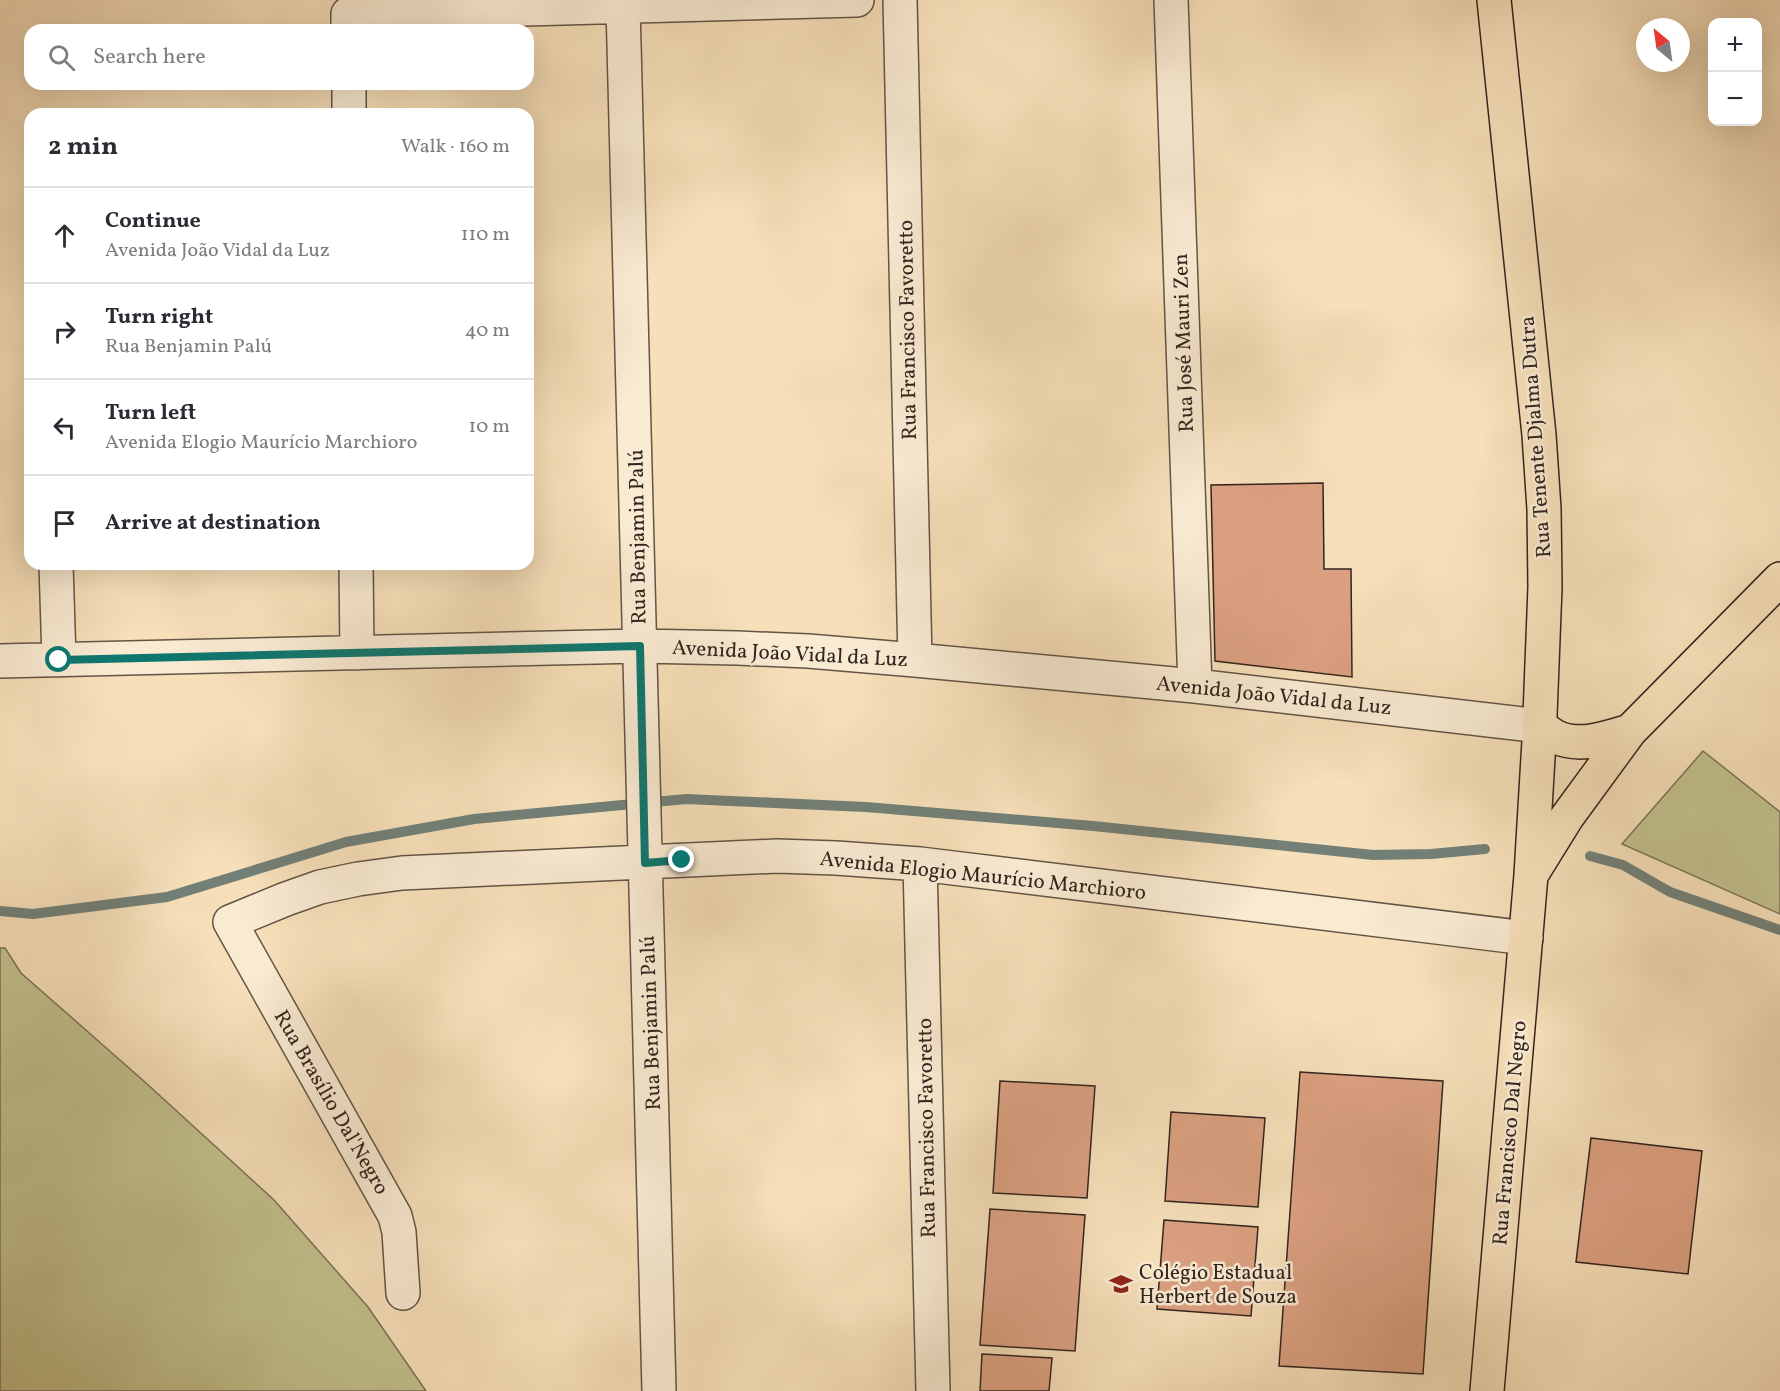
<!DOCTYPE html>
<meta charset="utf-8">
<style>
:root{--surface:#fff;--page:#f7f7f7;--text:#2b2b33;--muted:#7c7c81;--line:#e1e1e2}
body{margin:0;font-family:Vollkorn,serif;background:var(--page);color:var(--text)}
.controls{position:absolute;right:18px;top:18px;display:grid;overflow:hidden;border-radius:12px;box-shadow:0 6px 24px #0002}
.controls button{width:54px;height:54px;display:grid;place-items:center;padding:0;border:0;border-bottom:2px solid var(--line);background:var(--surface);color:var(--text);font:30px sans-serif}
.compass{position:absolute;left:1636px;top:18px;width:54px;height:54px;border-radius:50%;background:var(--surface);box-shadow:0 6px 24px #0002;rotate:331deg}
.stop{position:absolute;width:18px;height:18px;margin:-14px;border:4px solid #0f766e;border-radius:50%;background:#fff}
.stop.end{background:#0f766e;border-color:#fff;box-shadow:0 2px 6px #0008}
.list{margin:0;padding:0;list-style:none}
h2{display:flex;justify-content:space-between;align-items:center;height:78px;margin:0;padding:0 24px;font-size:26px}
h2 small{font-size:20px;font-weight:400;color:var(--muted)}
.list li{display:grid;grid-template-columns:39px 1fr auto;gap:18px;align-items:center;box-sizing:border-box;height:96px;padding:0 24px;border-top:2px solid var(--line)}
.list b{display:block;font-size:22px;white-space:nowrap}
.list p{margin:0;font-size:20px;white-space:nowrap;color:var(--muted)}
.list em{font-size:20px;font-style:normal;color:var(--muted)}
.icon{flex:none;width:33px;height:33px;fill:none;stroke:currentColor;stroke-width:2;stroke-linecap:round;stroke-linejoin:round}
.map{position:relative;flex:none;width:1780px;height:1391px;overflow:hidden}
.search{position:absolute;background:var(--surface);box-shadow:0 6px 24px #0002;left:24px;top:24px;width:510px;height:66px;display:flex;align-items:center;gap:15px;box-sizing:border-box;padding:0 21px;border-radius:18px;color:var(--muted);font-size:22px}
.panel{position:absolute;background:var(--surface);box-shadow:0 6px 24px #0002;left:24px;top:108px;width:510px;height:462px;border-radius:18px}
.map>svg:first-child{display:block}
.green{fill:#c1c08c;stroke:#7a7256;stroke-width:1.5}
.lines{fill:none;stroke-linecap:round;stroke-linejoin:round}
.stream{stroke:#728078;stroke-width:10}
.building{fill:#dba081;stroke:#32251f;stroke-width:1.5}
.minor-casing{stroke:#635446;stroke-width:36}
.major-casing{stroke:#32251f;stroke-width:36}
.minor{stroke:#f9ead2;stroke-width:33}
.major{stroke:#f6dfb9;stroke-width:33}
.route{stroke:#0f766e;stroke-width:8}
.labels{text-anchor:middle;stroke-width:5;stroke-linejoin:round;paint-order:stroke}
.street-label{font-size:21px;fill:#32251f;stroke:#f9ead2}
.poi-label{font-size:21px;fill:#32251f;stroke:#f9ead2;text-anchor:start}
</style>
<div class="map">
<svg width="1780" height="1391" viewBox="0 0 1780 1391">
<rect width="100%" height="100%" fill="#f6dfb9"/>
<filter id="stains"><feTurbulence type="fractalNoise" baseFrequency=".00333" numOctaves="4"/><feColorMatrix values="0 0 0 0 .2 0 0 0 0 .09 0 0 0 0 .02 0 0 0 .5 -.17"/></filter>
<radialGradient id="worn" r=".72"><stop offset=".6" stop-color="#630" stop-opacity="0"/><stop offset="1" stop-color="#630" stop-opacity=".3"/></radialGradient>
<!-- green -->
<path class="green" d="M1703,751L1780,812V914L1622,844Z
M0,948H5L21,973L146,1083L274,1200L368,1307L426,1391H0Z"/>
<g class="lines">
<!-- stream -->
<path class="stream" d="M1590,856L1623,865L1670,892L1780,930
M0,911L33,914L167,897L346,842L474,819L686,799L866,807L1093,826L1373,855L1431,854L1485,849"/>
</g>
<!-- building -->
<path class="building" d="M1323,483L1324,569H1351L1352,677L1215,661L1211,485Z
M1300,1072L1443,1081L1423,1374L1279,1366Z
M1000,1081L1095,1086L1087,1198L993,1193Z
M1171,1112L1265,1118L1258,1207L1165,1201Z
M1591,1138L1702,1151L1688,1274L1576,1262Z
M990,1209L1085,1215L1075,1351L980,1345Z
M1164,1220L1258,1227L1251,1316L1157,1309Z
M982,1354L1052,1358L1049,1391H980Z"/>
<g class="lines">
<!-- minor casing -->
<g class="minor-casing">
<path id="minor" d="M900,0L915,660
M1171,0L1195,686
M623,6L659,1391
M348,30V14L857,0
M349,84V114
M56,564L59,660
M356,564L357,653
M0,661L640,646L737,648L808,651L915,660L1195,686L1540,726
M920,864L933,1391
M403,1293L399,1232L395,1216L230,922L286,899L320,887L358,879L402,873L777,856L836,858L920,864L1526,938"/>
</g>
<!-- major casing -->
<g class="major-casing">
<path id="major" d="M1540,726C1545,729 1550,734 1556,737C1580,748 1606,738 1630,731
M1533,872L1567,817L1630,731L1780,579
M1487,1391L1531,875L1539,741L1545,587L1544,509L1539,435L1494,0"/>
</g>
<!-- minor -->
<use href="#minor" class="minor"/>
<!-- major -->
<use href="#major" class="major"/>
</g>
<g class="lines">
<!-- route -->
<path class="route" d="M59,660L640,646L645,863L682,860"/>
</g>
<!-- icons -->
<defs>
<g id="school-bare" transform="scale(1.8)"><path d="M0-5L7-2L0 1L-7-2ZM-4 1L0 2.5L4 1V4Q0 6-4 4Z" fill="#8f2418" stroke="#f9ead2" stroke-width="2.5" paint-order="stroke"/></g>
</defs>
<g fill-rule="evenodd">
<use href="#school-bare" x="1121" y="1284"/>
</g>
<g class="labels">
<!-- street labels -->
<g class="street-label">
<text transform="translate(907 330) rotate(-91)" y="7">Rua Francisco Favoretto</text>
<text transform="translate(1183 343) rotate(-92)" y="7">Rua José Mauri Zen</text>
<text transform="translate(1535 437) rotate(-94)" y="7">Rua Tenente Djalma Dutra</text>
<text transform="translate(637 537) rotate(-91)" y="7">Rua Benjamin Palú</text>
<text transform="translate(790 653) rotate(3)" y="7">Avenida João Vidal da Luz</text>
<text transform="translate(1274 695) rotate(6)" y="7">Avenida João Vidal da Luz</text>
<text transform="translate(983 875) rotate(6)" y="7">Avenida Elogio Maurício Marchioro</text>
<text transform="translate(650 1023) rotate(-92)" y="7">Rua Benjamin Palú</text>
<text transform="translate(332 1102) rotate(60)" y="7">Rua Brasílio Dal'Negro</text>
<text transform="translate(926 1128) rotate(-91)" y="7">Rua Francisco Favoretto</text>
<text transform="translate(1509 1133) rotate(-85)" y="7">Rua Francisco Dal Negro</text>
</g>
<!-- poi labels -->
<g class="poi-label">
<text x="1139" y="1279">Colégio Estadual<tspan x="1139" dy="24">Herbert de Souza</tspan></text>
</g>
</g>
<rect width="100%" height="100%" filter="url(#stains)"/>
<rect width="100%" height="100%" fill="url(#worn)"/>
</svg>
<div class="controls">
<button>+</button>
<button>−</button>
</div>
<svg class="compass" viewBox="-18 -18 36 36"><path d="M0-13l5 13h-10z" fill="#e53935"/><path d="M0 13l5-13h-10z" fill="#7c7c81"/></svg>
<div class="stop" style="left:59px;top:660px"></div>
<div class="stop end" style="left:682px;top:860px"></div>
<div class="search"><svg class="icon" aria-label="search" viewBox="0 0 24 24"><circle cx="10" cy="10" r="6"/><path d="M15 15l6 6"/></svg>Search here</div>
<section class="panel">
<h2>2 min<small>Walk · 160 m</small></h2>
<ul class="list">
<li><svg class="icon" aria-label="ahead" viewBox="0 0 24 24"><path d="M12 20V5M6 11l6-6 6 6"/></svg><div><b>Continue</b><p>Avenida João Vidal da Luz</p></div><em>110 m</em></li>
<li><svg class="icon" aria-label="right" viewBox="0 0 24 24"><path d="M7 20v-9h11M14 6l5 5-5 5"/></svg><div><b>Turn right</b><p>Rua Benjamin Palú</p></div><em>40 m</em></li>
<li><svg class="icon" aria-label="left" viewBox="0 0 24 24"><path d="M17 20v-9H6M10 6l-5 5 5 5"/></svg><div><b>Turn left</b><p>Avenida Elogio Maurício Marchioro</p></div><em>10 m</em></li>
<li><svg class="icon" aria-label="arrive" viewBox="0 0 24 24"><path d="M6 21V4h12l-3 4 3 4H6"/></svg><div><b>Arrive at destination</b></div></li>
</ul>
</section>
</div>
